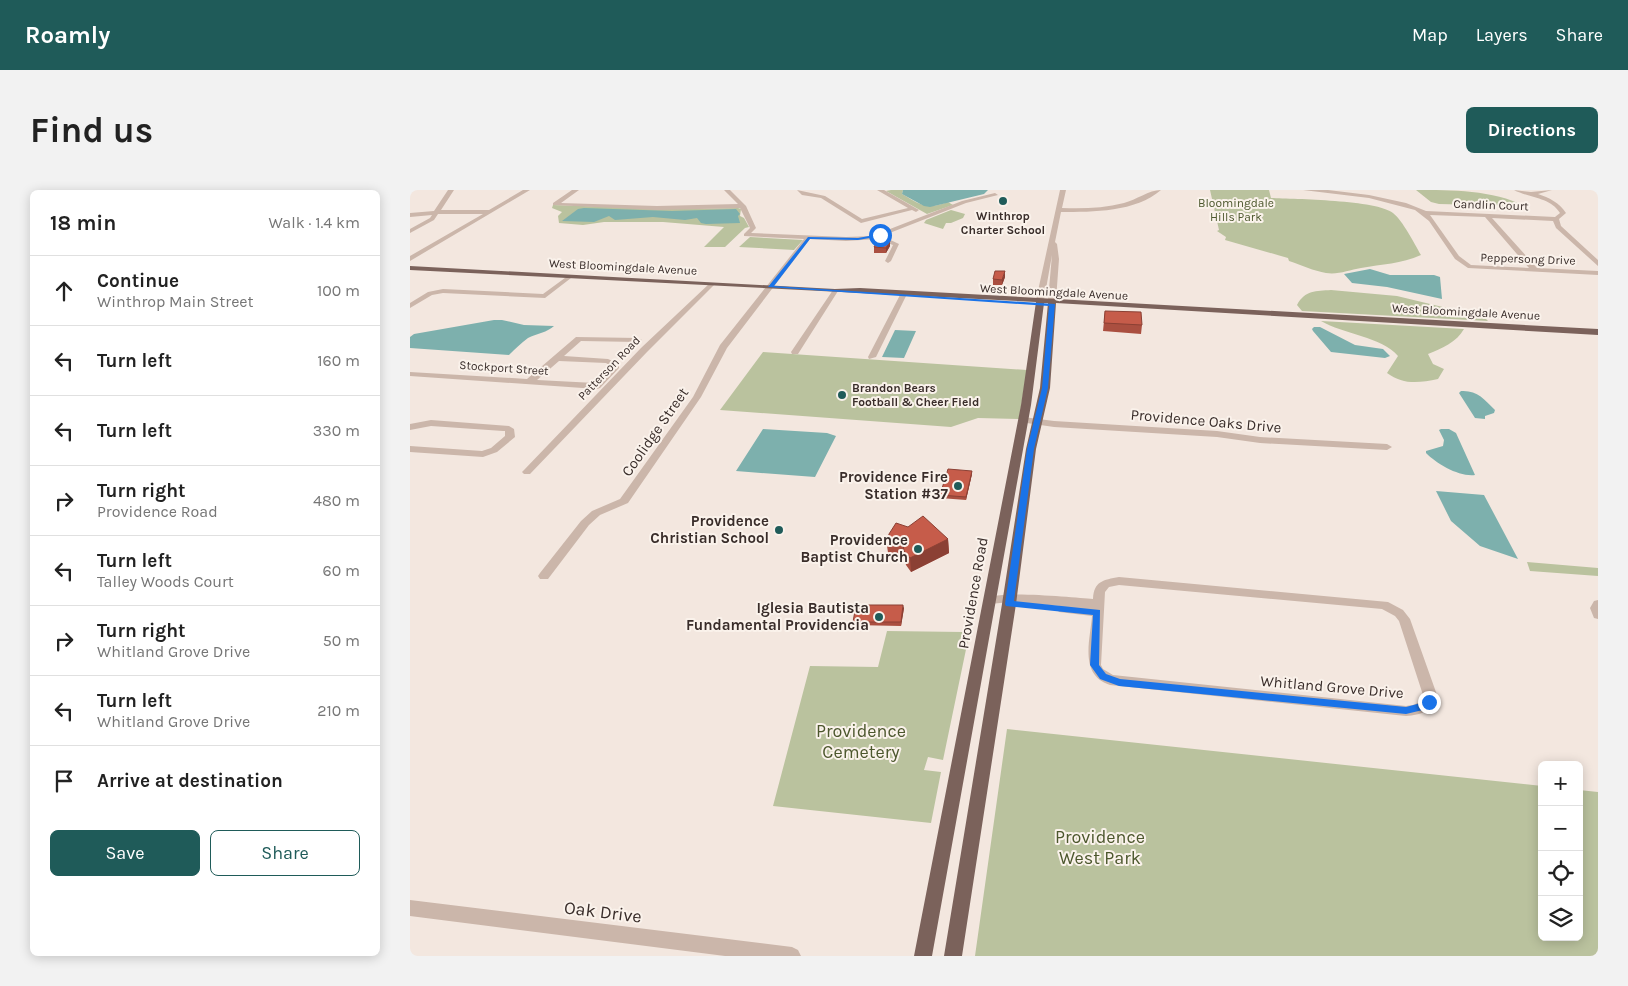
<!DOCTYPE html>
<meta charset="utf-8">
<style>
:root{--surface:#fff;--page:#f2f2f2;--text:#222;--muted:#767676;--line:#e0e0e0;--accent:#1f5b59}
body{margin:0;font-family:Karla,sans-serif;background:var(--page);color:var(--text)}
.controls{position:absolute;right:15px;bottom:15px;display:grid;overflow:hidden;border-radius:8px;box-shadow:0 2px 12px #0003}
.controls button{width:45px;height:45px;display:grid;place-items:center;padding:0;border:0;border-bottom:1px solid var(--line);background:var(--surface);color:var(--text);font:25px sans-serif}
.stop{position:absolute;width:15px;height:15px;margin:-11px;border:4px solid #1a73e8;border-radius:50%;background:#fff}
.stop.end{background:#1a73e8;border-color:#fff;box-shadow:0 1px 5px #0008}
.list{margin:0;padding:0;list-style:none}
h2{display:flex;justify-content:space-between;align-items:center;height:65px;margin:0;padding:0 20px;font-size:21px}
h2 small{font-size:16px;font-weight:400;color:var(--muted)}
.list li{display:grid;grid-template-columns:32px 1fr auto;gap:15px;align-items:center;box-sizing:border-box;height:70px;padding:0 20px;border-top:1px solid var(--line)}
.list b{display:block;font-size:19px;white-space:nowrap}
.list p{margin:0;font-size:16px;white-space:nowrap;color:var(--muted)}
.list em{font-size:16px;font-style:normal;color:var(--muted)}
.actions{display:flex;gap:10px;padding:15px 20px}
.actions a{flex:1;padding:11px 0;border:1px solid var(--accent);border-radius:8px;text-align:center;font-size:18px;color:var(--accent)}
.actions .main{background:var(--accent);color:#fff}
.icon{flex:none;width:28px;height:28px;fill:none;stroke:currentColor;stroke-width:2;stroke-linecap:round;stroke-linejoin:round}
.map{position:relative;flex:none;width:1188px;height:766px;overflow:hidden;border-radius:8px}
header{display:flex;align-items:center;gap:30px;box-sizing:border-box;height:70px;padding:0 25px;background:var(--accent);color:#fff}
header strong{font-size:24px}
nav{display:flex;gap:28px;margin-inline-start:auto;font-size:18px}
.intro{display:flex;align-items:center;justify-content:space-between;box-sizing:border-box;height:120px;padding:0 30px}
h1{margin:0;font-size:35px}
.button{padding:12px 22px;border-radius:8px;background:var(--accent);color:#fff;font-size:18px;font-weight:700}
main{display:flex;gap:30px;padding:0 30px}
aside{flex:1;background:var(--surface);border-radius:8px;box-shadow:0 2px 12px #0003}
.map>svg:first-child{display:block}
.green{fill:#bac29e}
.water{fill:#7db0ad}
.lines{fill:none;stroke-linecap:round;stroke-linejoin:round}
.minor{fill:#cbb6aa;fill-rule:evenodd}
.major{fill:#7b625b;fill-rule:evenodd}
.wall{fill:#aa4f40}
.shaded-wall{fill:#8b4034}
.building{fill:#c65c4a;stroke:#8b4034}
.route{fill:#1a73e8}
.poi-dot{fill:#1f5b59;stroke:#faf2eb;stroke-width:2}
.labels{text-anchor:middle;stroke-width:4;stroke-linejoin:round;paint-order:stroke}
.far-park-label{font-size:12px;fill:#4c572d;stroke:#faf2eb}
.far-street-label{font-size:12px;fill:#392d2a;stroke:#faf2eb}
.far-poi-label{font-size:12px;font-weight:bold;fill:#392d2a;stroke:#faf2eb}
.street-label{font-size:15px;fill:#392d2a;stroke:#faf2eb}
.poi-label{font-size:15px;font-weight:bold;fill:#392d2a;stroke:#faf2eb;text-anchor:end}
.near-park-label{font-size:18px;fill:#4c572d;stroke:#faf2eb}
.near-street-label{font-size:18px;fill:#392d2a;stroke:#faf2eb}
</style>
<header>
<strong>Roamly</strong>
<nav><a>Map</a><a>Layers</a><a>Share</a></nav>
</header>
<div class="intro"><h1>Find us</h1><a class="button">Directions</a></div>
<main>
<aside>
<h2>18 min<small>Walk · 1.4 km</small></h2>
<ul class="list">
<li><svg class="icon" aria-label="ahead" viewBox="0 0 24 24"><path d="M12 20V5M6 11l6-6 6 6"/></svg><div><b>Continue</b><p>Winthrop Main Street</p></div><em>100 m</em></li>
<li><svg class="icon" aria-label="left" viewBox="0 0 24 24"><path d="M17 20v-9H6M10 6l-5 5 5 5"/></svg><div><b>Turn left</b></div><em>160 m</em></li>
<li><svg class="icon" aria-label="left" viewBox="0 0 24 24"><path d="M17 20v-9H6M10 6l-5 5 5 5"/></svg><div><b>Turn left</b></div><em>330 m</em></li>
<li><svg class="icon" aria-label="right" viewBox="0 0 24 24"><path d="M7 20v-9h11M14 6l5 5-5 5"/></svg><div><b>Turn right</b><p>Providence Road</p></div><em>480 m</em></li>
<li><svg class="icon" aria-label="left" viewBox="0 0 24 24"><path d="M17 20v-9H6M10 6l-5 5 5 5"/></svg><div><b>Turn left</b><p>Talley Woods Court</p></div><em>60 m</em></li>
<li><svg class="icon" aria-label="right" viewBox="0 0 24 24"><path d="M7 20v-9h11M14 6l5 5-5 5"/></svg><div><b>Turn right</b><p>Whitland Grove Drive</p></div><em>50 m</em></li>
<li><svg class="icon" aria-label="left" viewBox="0 0 24 24"><path d="M17 20v-9H6M10 6l-5 5 5 5"/></svg><div><b>Turn left</b><p>Whitland Grove Drive</p></div><em>210 m</em></li>
<li><svg class="icon" aria-label="arrive" viewBox="0 0 24 24"><path d="M6 21V4h12l-3 4 3 4H6"/></svg><div><b>Arrive at destination</b></div></li>
</ul>
<div class="actions"><a class="main">Save</a><a>Share</a></div>
</aside>
<div class="map">
<svg width="1188" height="766" viewBox="0 0 1188 766">
<rect width="100%" height="100%" fill="#f3e7df"/>
<!-- green -->
<path class="green" d="M481,0H493L492,4C511,15 516,20 538,12L543,15L517,24L476,1Z
M800,0H859L861,8C885,9 967,10 983,23C993,31 1004,53 1011,65C991,74 972,74 951,78C939,80 928,85 916,83C904,81 891,75 879,71L878,68L815,50L816,47L807,41L809,40Z
M1006,0C1041,0 1084,0 1114,16L1029,14L1021,12Z
M143,15L264,19L328,18L331,19L330,26L334,28L339,37L335,38L315,57H294L314,37L253,32H194L173,35L149,33L148,26L152,22L142,18Z
M541,20L555,24L553,28L541,33H536L533,39L514,33L516,30Z
M340,47L393,50L384,60L329,57Z
M921,100L987,106L1074,127L1078,131L892,121L887,115C895,100 906,101 921,100Z
M911,131L1054,139C1047,152 1031,159 1018,164L1023,174L1034,179L1028,189C1009,193 993,195 977,183L988,166C972,147 933,144 911,131Z
M353,162L617,180L609,229L568,228L541,237L310,220Z
M1117,372L1188,378V386L1120,381Z
M477,441L553,442L559,445L533,570L518,567L514,580L531,582L521,633L363,616L400,476L468,477Z
M597,539L1132,596V747H1169V600L1188,602V766H565Z"/>
<!-- water -->
<path class="water" d="M493,0H578L574,4L520,17L514,16L492,4Z
M174,18L262,21L326,19L330,24L328,26L330,33L296,34L291,33L287,28L275,30L243,27L205,30L199,26L184,32L152,31L168,19Z
M960,79L980,85H1024L1030,87L1032,109L977,97L942,93L934,84Z
M84,130H92L114,135L144,136C138,142 126,144 118,148C111,153 105,159 99,165L0,158V147L4,144Z
M904,137H910L945,155L973,159L980,166L975,168L921,162L903,141L902,139Z
M485,140L506,141L494,168L472,167Z
M1051,201C1067,200 1074,209 1085,220L1084,223L1075,226V229L1065,228L1049,203Z
M353,239L417,243L426,246L405,287L326,281Z
M1031,239H1039L1046,243L1065,285C1049,287 1027,274 1016,263V261L1033,256L1034,250L1029,240Z
M1026,301L1074,305L1108,369L1070,356L1041,331Z"/>
<g class="lines">
<!-- minor -->
<path class="minor" d="M38,0H44L31,20H79L113,0H120L0,71V66L73,24H28L24,30L0,43V39L20,28L22,25L0,27V23L24,21Z
M162,0H169L151,13L247,16L328,14L314,0H320L336,16L346,38L341,43L436,47L462,46L552,11L585,3L588,5L556,13L472,46L489,54L481,71L478,73L475,71L483,55L467,49L436,51L400,49L317,158L291,207L218,313L190,325L179,335L138,389H130L128,386L130,383L171,331L182,321L210,309L283,207L310,155L394,49L334,46V44L340,38L330,18L247,20L143,15V13Z
M387,0L415,6L452,29L498,18L467,0H474L509,20L506,22L502,20L451,33L411,8L392,5Z
M650,0H656L652,18C673,19 694,18 714,13C726,10 739,0 751,0C726,22 683,22 651,22L645,52L647,54L649,69L646,110L642,112L638,110L642,65L634,110L630,112L626,110Z
M893,0H918L959,5L996,13L1016,21L1145,27L1150,23C1140,7 1119,8 1104,0L1121,2L1142,0L1128,4C1139,8 1149,12 1156,23L1149,29L1151,36L1188,70V76L1146,38L1143,31L1082,28L1127,78L1188,81V85L1058,78L1045,69L1019,31L1005,20L959,8ZM1020,25L1075,27L1119,78L1061,75L1049,66Z
M159,85L161,86V88L135,108L33,103L22,105L0,118V113L18,102L33,99L133,104Z
M300,93L305,94L237,162L120,284H114L112,282L114,280L231,158Z
M423,100L428,101L388,164H382L381,162Z
M490,105L496,106L466,167L459,169L458,167Z
M166,147L228,148L232,150L228,152L171,151L154,166L198,169L209,174V178L190,198L187,199L0,186V182L117,189ZM149,171L196,173L201,176L185,193L127,190Z
M613,227L644,231L807,241L850,247L977,254L982,257L977,260L850,253L807,247L644,237L610,232L609,230Z
M21,230L99,236L104,239L105,247L87,262L73,267L0,262V256L72,261L81,258L95,246V241H93L21,236L0,240V234Z
M709,387L978,412L993,420L1000,429L1027,505C1023,521 1011,525 996,526L700,495C669,485 680,451 682,426L649,422L647,419L650,416L600,412L580,414L574,410C582,399 665,408 683,409C684,391 693,390 709,387ZM709,395L972,419L985,426L989,431L1013,505C1011,514 1004,515 996,516L703,485L693,479L691,475L695,402L699,397Z
M1188,410V429L1184,428L1180,418L1184,411Z
M0,710L382,757L388,760L391,766H315L0,726Z"/>
<!-- major -->
<path class="major" d="M0,76L425,99L450,98L1188,139V145L646,113L640,198L626,259L606,414L552,766H534L592,414L616,259L630,198L638,113H634L621,215L522,766H504L611,215L626,112L0,80Z"/>
</g>
<!-- wall -->
<path class="wall" d="M480,56L476,63H464V57Z
M595,87L592,95H583V89Z
M695,121L732,135L731,144L693,141Z
M562,284L556,310L530,308V305Z
M538,349L539,363L501,382L496,375L494,368L479,369L477,356Z
M494,418L491,436L443,435V432Z"/>
<!-- shaded-wall -->
<path class="shaded-wall" d="M480,51V56L476,63V58Z
M595,81V87L592,95V90Z
M562,281V284L556,310V307Z
M538,349L539,363L501,382L500,368Z
M493,415L494,418L491,436V432Z"/>
<!-- building -->
<path class="building" d="M469,48L480,51L476,58L464,57Z
M585,81H595L592,90L583,89Z
M695,121L731,122L732,135L694,133Z
M538,279L562,281L556,307L530,305Z
M513,326L538,349L500,368L494,361L493,354L477,356L479,344L486,333L498,337Z
M446,415H493L491,432H443Z"/>
<!-- route -->
<path class="route" d="M470,44L471,46L448,50L400,49L364,96L645,114L638,198L624,259L604,411L690,420L689,475L696,484L710,489L996,517L1011,513L1019,508L1023,509V514L1017,519L996,524L709,496L690,489L680,475L683,425L596,416L595,414L617,259L632,198L639,116L358,97L398,47L448,48Z"/>
<!-- markers -->
<g class="poi-dot">
<circle cx="593" cy="11" r="5"/>
<circle cx="432" cy="205" r="5"/>
<circle cx="548" cy="296" r="5"/>
<circle cx="369" cy="340" r="5"/>
<circle cx="508" cy="359" r="5"/>
<circle cx="469" cy="427" r="5"/>
</g>
<g class="labels">
<!-- far-park labels -->
<g class="far-park-label">
<text x="826" y="17">Bloomingdale<tspan x="826" dy="14">Hills Park</tspan></text>
</g>
<!-- far-street labels -->
<g class="far-street-label">
<text transform="translate(1081 15) rotate(2)" y="4">Candlin Court</text>
<text transform="translate(1118 69) rotate(2)" y="4">Peppersong Drive</text>
<text transform="translate(213 77) rotate(3)" y="4">West Bloomingdale Avenue</text>
<text transform="translate(644 102) rotate(3)" y="4">West Bloomingdale Avenue</text>
<text transform="translate(1056 122) rotate(3)" y="4">West Bloomingdale Avenue</text>
<text transform="translate(94 178) rotate(4)" y="4">Stockport Street</text>
<text transform="translate(199 178) rotate(-46)" y="4">Patterson Road</text>
</g>
<!-- far-poi labels -->
<g class="far-poi-label">
<text x="593" y="30">Winthrop<tspan x="593" dy="14">Charter School</tspan></text>
<text x="442" y="202" text-anchor="start">Brandon Bears<tspan x="442" dy="14">Football &amp; Cheer Field</tspan></text>
</g>
<!-- street labels -->
<g class="street-label">
<text transform="translate(796 231) rotate(5)" y="5">Providence Oaks Drive</text>
<text transform="translate(245 242) rotate(-55)" y="5">Coolidge Street</text>
<text transform="translate(563 403) rotate(-80)" y="5">Providence Road</text>
<text transform="translate(922 497) rotate(5)" y="5">Whitland Grove Drive</text>
</g>
<!-- poi labels -->
<g class="poi-label">
<text x="538" y="292">Providence Fire<tspan x="538" dy="17">Station #37</tspan></text>
<text x="359" y="336">Providence<tspan x="359" dy="17">Christian School</tspan></text>
<text x="498" y="355">Providence<tspan x="498" dy="17">Baptist Church</tspan></text>
<text x="459" y="423">Iglesia Bautista<tspan x="459" dy="17">Fundamental Providencia</tspan></text>
</g>
<!-- near-park labels -->
<g class="near-park-label">
<text x="451" y="547">Providence<tspan x="451" dy="21">Cemetery</tspan></text>
<text x="690" y="653">Providence<tspan x="690" dy="21">West Park</tspan></text>
</g>
<!-- near-street labels -->
<g class="near-street-label">
<text transform="translate(193 722) rotate(7)" y="6">Oak Drive</text>
</g>
</g>
</svg>
<div class="controls">
<button>+</button>
<button>−</button>
<button><svg class="icon" aria-label="locate" viewBox="0 0 24 24"><circle cx="12" cy="12" r="6"/><path d="M12 2v4M12 18v4M2 12h4M18 12h4"/></svg></button>
<button><svg class="icon" aria-label="layers" viewBox="0 0 24 24"><path d="M12 4l9 5-9 5-9-5zM3 14l9 5 9-5"/></svg></button>
</div>
<div class="stop" style="left:470px;top:45px"></div>
<div class="stop end" style="left:1019px;top:512px"></div>
</div>
</main>
